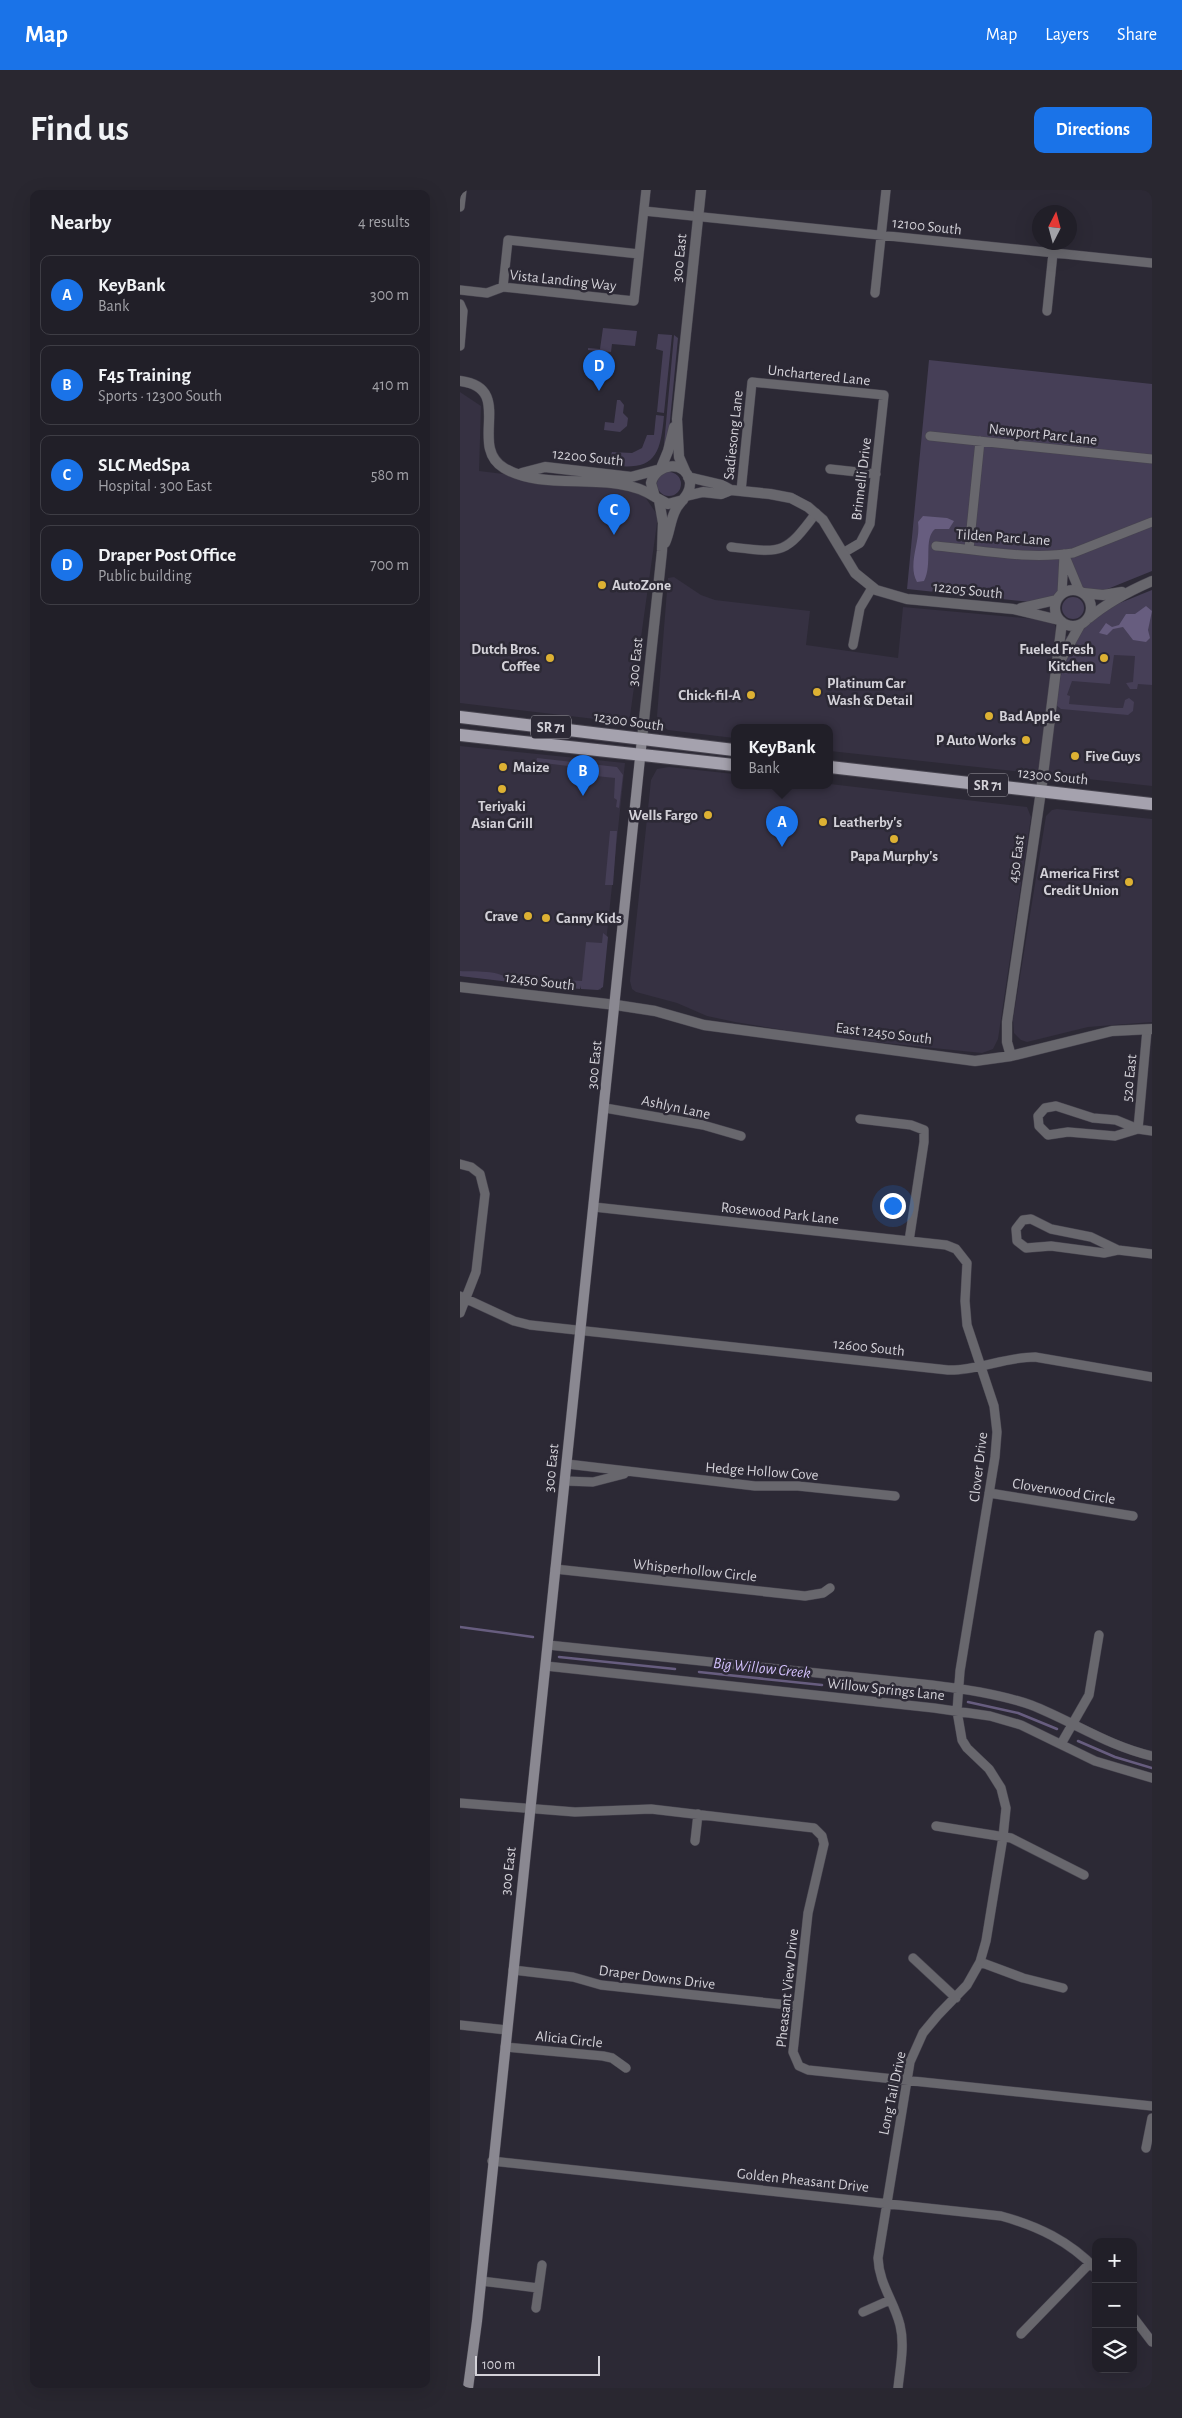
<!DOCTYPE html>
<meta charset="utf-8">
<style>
:root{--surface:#211f28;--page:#292730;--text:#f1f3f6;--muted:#a2a2a8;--line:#3e3d45;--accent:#1a73e8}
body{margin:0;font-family:"Alegreya Sans",sans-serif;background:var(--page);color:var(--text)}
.controls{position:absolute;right:15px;bottom:15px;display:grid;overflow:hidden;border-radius:10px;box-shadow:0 5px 20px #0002}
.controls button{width:45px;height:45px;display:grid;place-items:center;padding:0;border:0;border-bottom:1px solid var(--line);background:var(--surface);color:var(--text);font:25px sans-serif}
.compass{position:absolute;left:572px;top:15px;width:45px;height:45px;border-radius:50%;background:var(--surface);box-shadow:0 5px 20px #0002;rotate:6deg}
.scale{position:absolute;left:15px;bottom:12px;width:125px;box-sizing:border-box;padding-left:5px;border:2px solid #d3d1d8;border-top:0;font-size:14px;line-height:18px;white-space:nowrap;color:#d3d1d8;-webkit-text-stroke:4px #2c2935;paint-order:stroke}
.you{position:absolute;left:432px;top:1015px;width:18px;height:18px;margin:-12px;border:4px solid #fff;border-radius:50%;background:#1a73e8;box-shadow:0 0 0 8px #1a73e833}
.badge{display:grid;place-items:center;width:32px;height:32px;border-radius:50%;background:var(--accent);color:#fff;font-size:16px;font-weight:700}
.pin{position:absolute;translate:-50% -41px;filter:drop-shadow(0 1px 2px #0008)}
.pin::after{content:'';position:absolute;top:26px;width:18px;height:15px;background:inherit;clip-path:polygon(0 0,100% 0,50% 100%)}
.popup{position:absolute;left:271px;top:534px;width:102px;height:65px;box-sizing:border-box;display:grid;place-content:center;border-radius:10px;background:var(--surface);filter:drop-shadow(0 1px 4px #0005);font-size:16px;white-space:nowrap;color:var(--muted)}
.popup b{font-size:19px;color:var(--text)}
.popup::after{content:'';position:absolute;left:50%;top:100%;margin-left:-10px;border:10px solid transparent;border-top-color:var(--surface)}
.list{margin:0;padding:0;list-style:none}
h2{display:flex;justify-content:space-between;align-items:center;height:65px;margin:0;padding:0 20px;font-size:21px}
h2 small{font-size:16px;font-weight:400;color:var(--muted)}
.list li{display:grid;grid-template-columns:32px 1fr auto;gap:15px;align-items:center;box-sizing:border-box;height:80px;margin:0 10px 10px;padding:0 10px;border:1px solid var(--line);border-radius:10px}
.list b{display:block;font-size:19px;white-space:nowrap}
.list p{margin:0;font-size:16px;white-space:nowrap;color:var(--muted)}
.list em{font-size:16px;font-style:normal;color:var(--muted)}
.icon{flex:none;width:28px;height:28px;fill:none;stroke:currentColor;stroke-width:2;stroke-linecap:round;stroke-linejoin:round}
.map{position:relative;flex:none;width:692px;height:2198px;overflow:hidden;border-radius:10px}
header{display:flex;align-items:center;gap:30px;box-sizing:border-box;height:70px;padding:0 25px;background:var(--accent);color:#fff}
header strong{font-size:24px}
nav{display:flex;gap:28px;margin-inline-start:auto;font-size:18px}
.intro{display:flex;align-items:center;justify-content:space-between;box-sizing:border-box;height:120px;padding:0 30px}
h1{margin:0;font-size:35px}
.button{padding:12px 22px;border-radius:10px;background:var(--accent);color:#fff;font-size:18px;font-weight:700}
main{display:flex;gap:30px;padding:0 30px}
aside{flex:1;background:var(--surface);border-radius:10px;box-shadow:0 5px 20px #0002}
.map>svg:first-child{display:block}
.built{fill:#363142}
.green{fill:#463f57}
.water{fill:#675d7f}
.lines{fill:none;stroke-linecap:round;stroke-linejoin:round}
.stream{stroke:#675d7f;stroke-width:2.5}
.minor-casing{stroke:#47444f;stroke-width:10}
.tertiary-casing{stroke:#47444f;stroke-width:11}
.secondary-casing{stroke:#47444f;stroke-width:11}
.primary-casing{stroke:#47444f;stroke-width:14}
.minor{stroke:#68676d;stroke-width:9}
.tertiary{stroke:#68676d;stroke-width:10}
.secondary{stroke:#8a8891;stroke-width:10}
.primary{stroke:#a5a2ae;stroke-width:12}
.poi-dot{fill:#ddb133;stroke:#2c2935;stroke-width:2}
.labels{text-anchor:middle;stroke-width:5;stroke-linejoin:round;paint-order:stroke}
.shield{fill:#2c2935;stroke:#a19fa7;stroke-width:1}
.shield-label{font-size:14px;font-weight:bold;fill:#d3d1d8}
.street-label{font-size:15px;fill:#d3d1d8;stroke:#2c2935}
.poi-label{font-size:15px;font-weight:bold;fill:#d3d1d8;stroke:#2c2935;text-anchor:start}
.water-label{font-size:16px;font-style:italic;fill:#d2c0fc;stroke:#2c2935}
</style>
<header>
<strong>Map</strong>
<nav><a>Map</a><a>Layers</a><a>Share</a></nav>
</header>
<div class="intro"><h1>Find us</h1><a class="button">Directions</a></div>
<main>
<aside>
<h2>Nearby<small>4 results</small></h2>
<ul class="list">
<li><span class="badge">A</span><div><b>KeyBank</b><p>Bank</p></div><em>300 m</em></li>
<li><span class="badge">B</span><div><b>F45 Training</b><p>Sports · 12300 South</p></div><em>410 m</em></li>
<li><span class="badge">C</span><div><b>SLC MedSpa</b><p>Hospital · 300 East</p></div><em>580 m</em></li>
<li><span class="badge">D</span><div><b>Draper Post Office</b><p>Public building</p></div><em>700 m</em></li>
</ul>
</aside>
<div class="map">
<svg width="692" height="2198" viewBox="0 0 692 2198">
<rect width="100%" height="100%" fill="#2c2935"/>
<!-- built -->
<path class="built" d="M0,202L21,216L19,281L181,301L198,326L169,533L0,513Z
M214,387L241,405L255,410L350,421L346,455L438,468L443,417L585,430L595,435L597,445L692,456V596L370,561V538H274V548L208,540L200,534L197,526L208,388Z
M0,556L165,573L141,800L0,786Z
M209,577L274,584V596H370V594L567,617L571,627L538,849L533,859L522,863L367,847L275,832L247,826L217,813L176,802L172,799L170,791L191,590L197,579Z
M597,619L692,629V832L628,837L567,852L561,850L554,843L553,830L586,626L592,620Z"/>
<!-- green -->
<path class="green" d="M143,138L177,141L175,156L152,154L151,162L128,160V158L140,159Z
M198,144L212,145L204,223L197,222L203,161L196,159Z
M214,145L218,148L209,241L206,255H204Z
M469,170L692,194V381L645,400L624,403L610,375L596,410L571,412L447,399Z
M157,210H160L164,215L163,223L168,228L167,236L160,242L144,240L145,232L154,233Z
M196,225L204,226C200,269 193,281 148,275L152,262L172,263L182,258L187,245H194Z
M197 294a12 12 0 1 1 24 0a12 12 0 1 1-24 0Z
M692,400V495L678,494L677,499H670L666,493L673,492L675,466L654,465L650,494L612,491L607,505L610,506L609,514L657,518H663L665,510L669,508L674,512L673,521L668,525L601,519L596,515C600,477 613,436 649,418C663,411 678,406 692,400Z
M602 418a11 11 0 1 1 22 0a11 11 0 1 1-22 0Z
M77,568L157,577L163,585L159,618L156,617L157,610L154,608L155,588L107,583L108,581L132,583L108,580V576L76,572Z
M150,641H157L153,695H145Z
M143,743L148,747L143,797L138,800L121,799V795L120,799L70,794L75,788L122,791L126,752L142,753Z
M0,781C14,782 42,779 51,792L0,786Z"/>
<!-- water -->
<path class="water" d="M463,326L487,328L494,331L489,339H475C463,349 473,374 464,391L457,392C447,374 461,351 458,332Z
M686,416L692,421L688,440L690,448L686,452L673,450L663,437L653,439L647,445L639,443L646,433L652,437L659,435L666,424H675Z"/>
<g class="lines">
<!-- stream -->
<path class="stream" d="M0,1437L73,1447
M99,1467L215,1479
M239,1482L362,1495
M385,1497L482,1508
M508,1512L558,1523L597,1539
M618,1551L655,1567L692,1578"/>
<!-- minor casing -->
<g class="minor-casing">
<path id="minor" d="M0,17L2,0
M184,21L692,73
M43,97L48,50L179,64
M0,100L27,103L43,97L174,111L186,0
M415,103L426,0
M0,114L3,121L0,156
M587,121L593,63
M470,246L692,269
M370,279L416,284
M281,301L292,192L424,205L410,334L400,353L383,363
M476,356C521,360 568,370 613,363L692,332
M271,357C322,363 325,365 356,323
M509,359L520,251
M604,364L619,400
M602,403L604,365
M393,455L400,418L412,398
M145,918L243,935L281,946
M400,929L451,935L464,940V952L449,1051
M678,939L655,946L608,942L588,945L579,936L578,926L585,918L596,916L633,928L656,930L678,939L692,941
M678,939L687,840
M0,974L11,977L20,984L25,1004L16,1082L0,1123
M134,1017L486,1055L496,1059L507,1073L505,1111L507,1135L534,1216L537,1242L535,1267L500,1481L497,1521L502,1550L507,1558L529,1579L541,1598L546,1618L543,1647L526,1751L520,1772L507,1795L478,1825L463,1843L450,1872L418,2068C419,2094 434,2111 440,2135C445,2155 440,2178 438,2198
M658,1060L631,1047L591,1039L571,1029L563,1030L556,1039L557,1051L566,1058L591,1056L644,1063L658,1060L692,1064
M0,1106L54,1131L70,1135L488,1180C517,1181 545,1167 575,1167L692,1187
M107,1274L295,1296H338L435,1306
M105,1291L133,1292L164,1284
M529,1303L673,1326
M95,1379L345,1406L363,1403L370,1398
M88,1455L472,1495C505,1499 540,1504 571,1515C612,1531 648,1556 692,1566
M86,1476L474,1518L530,1526L561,1535L635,1571L692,1588
M601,1554L629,1505L639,1445
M0,1613L115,1622L191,1619L354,1638L362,1646L364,1654L348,1723L333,1862L339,1876L348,1880L692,1916
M476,1636L551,1648L624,1685
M235,1651L238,1624
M453,1768L496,1808
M520,1772L563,1788L603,1798
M53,1780L113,1787L141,1795L338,1816
M0,1835L47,1840
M45,1857L143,1866L152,1868L166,1878
M686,1958L692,1928
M32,1971L541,2026C578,2036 609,2051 636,2079
M21,2091L78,2098
M76,2118L82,2075
M403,2122L430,2110
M673,2127L692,2152
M561,2144L630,2073"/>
</g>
<!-- tertiary casing -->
<g class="tertiary-casing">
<path id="tertiary" d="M0,191C56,198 7,256 44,278C85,303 155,279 195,307
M201,278L208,261L214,237
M62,283L85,277L171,287L197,280
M226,283L219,267L217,229L241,0
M228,287L262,295L271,300
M226,306L243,302L261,304L271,300L310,304L331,308L348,317L363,330L395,383L416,400L447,409L553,419L599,430
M205,353C210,342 210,330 216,319C221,310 231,304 230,292C226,269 196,273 191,293L195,307L208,314L223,310
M595 418a18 18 0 1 1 36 0a18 18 0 1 1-36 0Z
M624,403L643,405L662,402
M561,418L596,410
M629,428C648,412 669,401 692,391
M600,471L620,435
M182,549L202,361L203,333L199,310
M0,797L156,815L195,821L244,835L515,871L551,866L652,841L692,839
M551,866L547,852V832L581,601L602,432"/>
</g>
<!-- secondary casing -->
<g class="secondary-casing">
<path id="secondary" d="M8,2198L17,2131C69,1603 130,1076 182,549"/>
</g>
<!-- primary casing -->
<g class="primary-casing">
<path id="primary" d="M0,527L274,560
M0,545L274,575
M370,577L692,614"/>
</g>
<!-- minor -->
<use href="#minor" class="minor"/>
<!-- tertiary -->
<use href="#tertiary" class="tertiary"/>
<!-- secondary -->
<use href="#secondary" class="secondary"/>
<!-- primary -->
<use href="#primary" class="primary"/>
</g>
<!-- markers -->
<g class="poi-dot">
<circle cx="142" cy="395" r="5"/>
<circle cx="90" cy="468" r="5"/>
<circle cx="644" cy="468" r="5"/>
<circle cx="357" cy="502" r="5"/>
<circle cx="291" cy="505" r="5"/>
<circle cx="529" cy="526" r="5"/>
<circle cx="566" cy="550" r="5"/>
<circle cx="615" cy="566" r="5"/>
<circle cx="43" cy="577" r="5"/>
<circle cx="42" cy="599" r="5"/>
<circle cx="248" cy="625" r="5"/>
<circle cx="363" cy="632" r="5"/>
<circle cx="434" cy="649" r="5"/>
<circle cx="669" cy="692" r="5"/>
<circle cx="68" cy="726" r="5"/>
<circle cx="86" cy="728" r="5"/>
</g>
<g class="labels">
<!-- shield labels -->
<g class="shield">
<rect x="71" y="525.5" width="40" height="23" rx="4"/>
<rect x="508" y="583.5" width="40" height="23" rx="4"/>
</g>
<g class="shield-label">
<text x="91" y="542">SR 71</text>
<text x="528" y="600">SR 71</text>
</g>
<!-- street labels -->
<g class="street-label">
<text transform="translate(467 36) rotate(6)" y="5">12100 South</text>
<text transform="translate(219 68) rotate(-84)" y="5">300 East</text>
<text transform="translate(103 90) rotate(6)" y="5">Vista Landing Way</text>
<text transform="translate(359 185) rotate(6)" y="5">Unchartered Lane</text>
<text transform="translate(583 244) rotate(6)" y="5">Newport Parc Lane</text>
<text transform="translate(273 245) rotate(-84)" y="5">Sadiesong Lane</text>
<text transform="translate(128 267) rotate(6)" y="5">12200 South</text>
<text transform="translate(401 289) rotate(-83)" y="5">Brinnelli Drive</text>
<text transform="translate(543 347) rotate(4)" y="5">Tilden Parc Lane</text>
<text transform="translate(508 400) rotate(6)" y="5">12205 South</text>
<text transform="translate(175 472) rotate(-84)" y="5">300 East</text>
<text transform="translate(169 531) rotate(8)" y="5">12300 South</text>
<text transform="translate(593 586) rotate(6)" y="5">12300 South</text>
<text transform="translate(556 669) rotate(-82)" y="5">450 East</text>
<text transform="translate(80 791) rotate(7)" y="5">12450 South</text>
<text transform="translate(424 843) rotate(7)" y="5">East 12450 South</text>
<text transform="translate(134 875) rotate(-84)" y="5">300 East</text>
<text transform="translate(669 888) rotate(-84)" y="5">520 East</text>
<text transform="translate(216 917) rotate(12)" y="5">Ashlyn Lane</text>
<text transform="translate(320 1023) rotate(6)" y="5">Rosewood Park Lane</text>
<text transform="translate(409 1157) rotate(6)" y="5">12600 South</text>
<text transform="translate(518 1277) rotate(-83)" y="5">Clover Drive</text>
<text transform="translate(91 1278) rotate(-84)" y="5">300 East</text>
<text transform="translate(302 1281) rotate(4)" y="5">Hedge Hollow Cove</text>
<text transform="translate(604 1301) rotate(9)" y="5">Cloverwood Circle</text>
<text transform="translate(235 1380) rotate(6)" y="5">Whisperhollow Circle</text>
<text transform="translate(426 1499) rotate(6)" y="5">Willow Springs Lane</text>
<text transform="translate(48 1681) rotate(-83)" y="5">300 East</text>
<text transform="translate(197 1787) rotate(7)" y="5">Draper Downs Drive</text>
<text transform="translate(327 1798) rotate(-84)" y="5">Pheasant View Drive</text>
<text transform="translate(109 1849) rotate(6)" y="5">Alicia Circle</text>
<text transform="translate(432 1903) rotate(-78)" y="5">Long Tail Drive</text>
<text transform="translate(343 1990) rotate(6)" y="5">Golden Pheasant Drive</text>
</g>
<!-- poi labels -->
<g class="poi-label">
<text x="152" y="400">AutoZone</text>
<text x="80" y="464" text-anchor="end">Dutch Bros.<tspan x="80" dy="17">Coffee</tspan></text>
<text x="634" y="464" text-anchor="end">Fueled Fresh<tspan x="634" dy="17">Kitchen</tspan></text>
<text x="367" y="498">Platinum Car<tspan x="367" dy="17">Wash &amp; Detail</tspan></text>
<text x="281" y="510" text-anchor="end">Chick-fil-A</text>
<text x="539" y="531">Bad Apple</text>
<text x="556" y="555" text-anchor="end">P Auto Works</text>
<text x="625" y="571">Five Guys</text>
<text x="53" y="582">Maize</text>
<text x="42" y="621" text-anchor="middle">Teriyaki<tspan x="42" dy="17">Asian Grill</tspan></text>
<text x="238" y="630" text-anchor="end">Wells Fargo</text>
<text x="373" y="637">Leatherby's</text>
<text x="434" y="671" text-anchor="middle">Papa Murphy's</text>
<text x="659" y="688" text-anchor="end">America First<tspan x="659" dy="17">Credit Union</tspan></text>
<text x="58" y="731" text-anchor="end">Crave</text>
<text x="96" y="733">Canny Kids</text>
</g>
<!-- water labels -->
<g class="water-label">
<text transform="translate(302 1477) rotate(6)" y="6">Big Willow Creek</text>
</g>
</g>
</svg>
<div class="controls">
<button>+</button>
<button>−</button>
<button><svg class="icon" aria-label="layers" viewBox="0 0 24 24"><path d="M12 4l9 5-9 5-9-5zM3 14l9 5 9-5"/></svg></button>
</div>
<svg class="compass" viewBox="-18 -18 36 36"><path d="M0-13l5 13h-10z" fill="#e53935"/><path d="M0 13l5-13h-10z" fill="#a2a2a8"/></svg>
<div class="scale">100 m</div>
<div class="you"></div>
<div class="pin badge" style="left:322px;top:657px">A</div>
<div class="popup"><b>KeyBank</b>Bank</div>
<div class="pin badge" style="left:123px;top:606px">B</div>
<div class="pin badge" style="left:154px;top:345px">C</div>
<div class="pin badge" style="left:139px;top:201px">D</div>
</div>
</main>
